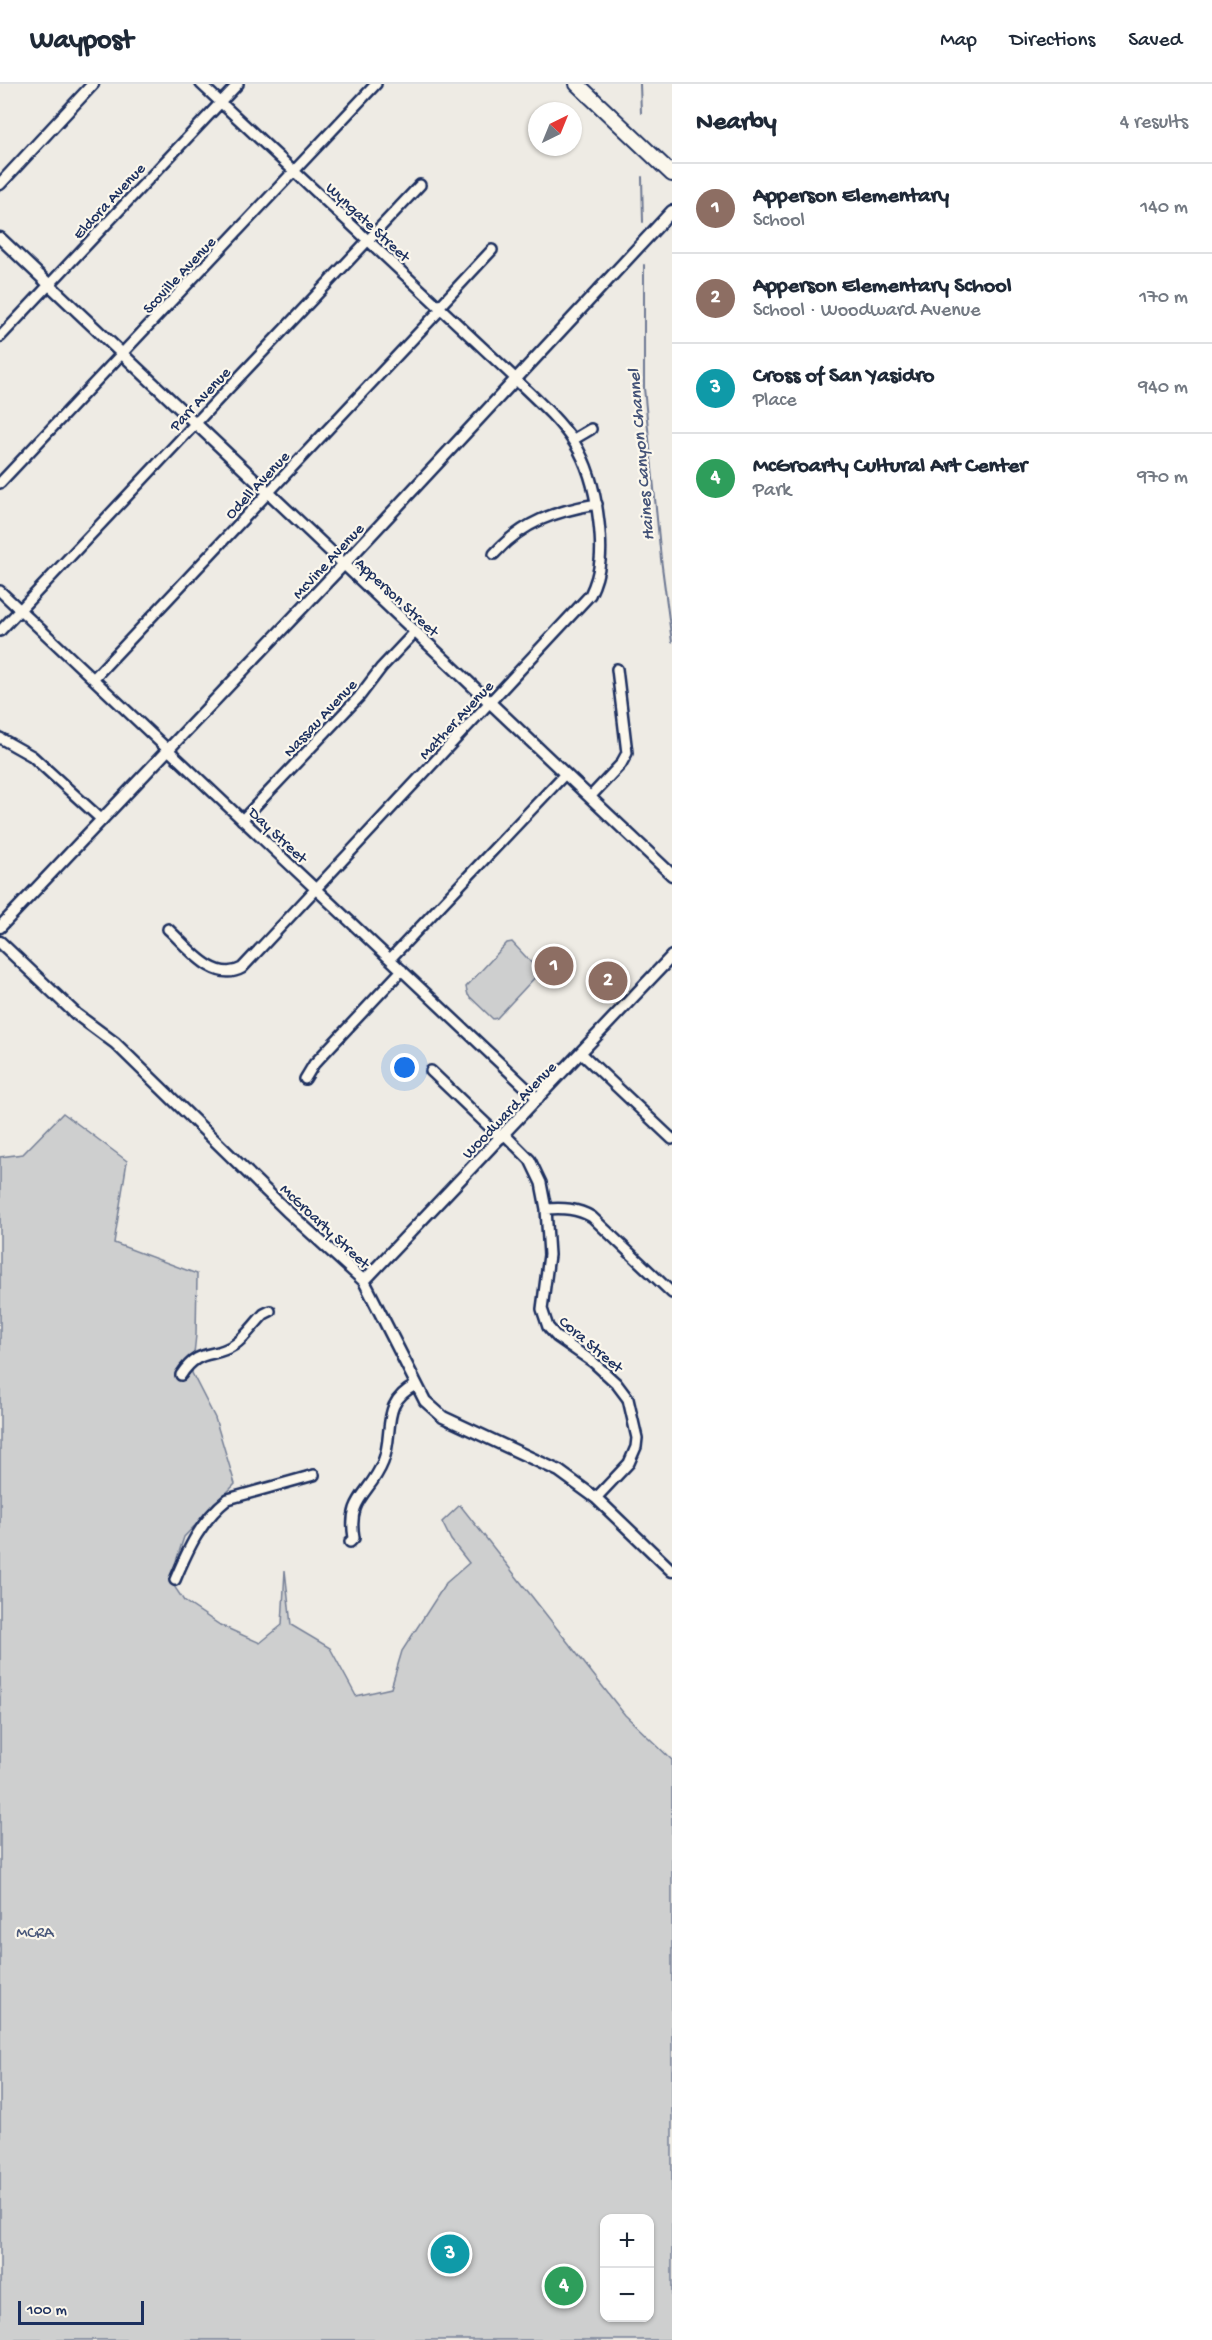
<!DOCTYPE html>
<meta charset="utf-8">
<style>
:root{--surface:#fff;--page:#f2f2f3;--text:#1f2937;--muted:#747a83;--line:#e0e1e3;--accent:#0f766e}
body{margin:0;font-family:"Gochi Hand",sans-serif;background:var(--page);color:var(--text)}
.controls{position:absolute;right:18px;bottom:18px;display:grid;overflow:hidden;border-radius:12px;box-shadow:0 2px 4px #0004}
.controls button{width:54px;height:54px;display:grid;place-items:center;padding:0;border:0;border-bottom:2px solid var(--line);background:var(--surface);color:var(--text);font:30px sans-serif}
.compass{position:absolute;left:528px;top:18px;width:54px;height:54px;border-radius:50%;background:var(--surface);box-shadow:0 2px 4px #0004;rotate:43deg}
.scale{position:absolute;left:18px;bottom:15px;width:126px;box-sizing:border-box;padding-left:6px;border:3px solid #1b2f5e;border-top:0;font-size:16px;line-height:21px;white-space:nowrap;color:#1b2f5e;-webkit-text-stroke:4px #fbf7ec;paint-order:stroke}
.you{position:absolute;left:405px;top:984px;width:21px;height:21px;margin:-15px;border:4px solid #fff;border-radius:50%;background:#1a73e8;box-shadow:0 0 0 9px #1a73e833}
.badge{display:grid;place-items:center;width:39px;height:39px;border-radius:50%;background:var(--accent);color:#fff;font-size:20px;font-weight:700}
.pin{position:absolute;translate:-50% -50%;border:3px solid #fff;box-shadow:0 2px 6px #0006}
.list{margin:0;padding:0;list-style:none}
h2{display:flex;justify-content:space-between;align-items:center;height:78px;margin:0;padding:0 24px;font-size:26px}
h2 small{font-size:20px;font-weight:400;color:var(--muted)}
.list li{display:grid;grid-template-columns:39px 1fr auto;gap:18px;align-items:center;box-sizing:border-box;height:90px;padding:0 24px;border-top:2px solid var(--line)}
.list b{display:block;font-size:22px;white-space:nowrap}
.list p{margin:0;font-size:20px;white-space:nowrap;color:var(--muted)}
.list em{font-size:20px;font-style:normal;color:var(--muted)}
.map{position:relative;flex:none;width:672px;height:2256px;overflow:hidden}
header{display:flex;align-items:center;gap:36px;box-sizing:border-box;height:84px;padding:0 30px;background:var(--surface);border-bottom:2px solid var(--line)}
header strong{font-size:28px}
nav{display:flex;gap:33px;margin-inline-start:auto;font-size:21px}
main{display:flex}
aside{flex:1;background:var(--surface)}
.map>svg:first-child{display:block}
.green{fill:#cecfcf;stroke:#747f96;stroke-width:1.5;fill-rule:evenodd}
.lines{fill:none;stroke-linecap:round;stroke-linejoin:round}
.stream{stroke:#6d7892;stroke-width:2}
.minor-casing{stroke:#1b2f5e;stroke-width:14}
.tertiary-casing{stroke:#1b2f5e;stroke-width:15}
.primary-casing{stroke:#1b2f5e;stroke-width:18}
.minor{stroke:#fbf7ec;stroke-width:9}
.tertiary{stroke:#fbf7ec;stroke-width:10}
.primary{stroke:#fbf7ec;stroke-width:14}
.labels{text-anchor:middle;stroke-width:4.5;stroke-linejoin:round;paint-order:stroke}
.street-label{font-size:16px;fill:#1b2f5e;stroke:#fbf7ec}
.park-label{font-size:16px;fill:#48577a;stroke:#fbf7ec}
.water-label{font-size:18px;font-style:italic;fill:#445378;stroke:#fbf7ec}
</style>
<header>
<strong>Waypost</strong>
<nav><a>Map</a><a>Directions</a><a>Saved</a></nav>
</header>
<main>
<div class="map">
<svg width="672" height="2256" viewBox="0 0 672 2256">
<rect width="100%" height="100%" fill="#eeebe4"/>
<filter id="ink" filterUnits="userSpaceOnUse"><feTurbulence type="fractalNoise" baseFrequency=".0167" numOctaves="2"/><feDisplacementMap in="SourceGraphic" scale="12" xChannelSelector="R" yChannelSelector="G"/><feConvolveMatrix kernelMatrix="1 2 1 2 8 2 1 2 1" color-interpolation-filters="sRGB"/></filter>
<g filter="url(#ink)">
<!-- green -->
<path class="green" d="M512,858L540,888L497,934L493,935L468,911L466,903L507,859Z
M63,1029L127,1077L114,1159L197,1190L196,1251L192,1289L215,1334L235,1400L184,1453L170,1496L184,1517L220,1541L260,1559L282,1541L285,1486L291,1541L330,1564L356,1612L391,1604L402,1567L446,1499L469,1479L451,1456L442,1438L460,1421L625,1631L672,1676V2256H0V1073L23,1070ZM604,2134H650V2234H604Z"/>
<g class="lines">
<!-- stream -->
<path class="stream" d="M640,0L641,29
M642,93L643,138
M644,181V304L661,475L672,558"/>
<!-- minor casing -->
<g class="minor-casing">
<path id="minor" d="M201,0L516,295
M439,223L492,166
M0,253L238,0
M574,355L591,345
M0,399L376,0
M494,470C523,438 555,427 597,420
M0,507L538,1015
M0,547L420,101
M93,595L441,225
M0,654L32,672L102,736
M590,713L621,680L627,669L617,585
M242,736L359,613L381,584L415,548
M168,845C187,862 214,900 242,884L590,511C602,487 602,465 599,439C591,365 567,344 516,296
M390,875L565,690
M581,969L672,1055
M431,987L501,1054
M305,995L314,980L402,886
M504,1050L530,1076L541,1099L546,1125L549,1171L542,1225L548,1243L557,1253L593,1278L616,1299L628,1315L637,1354L636,1363L629,1379L596,1414
M546,1125C563,1124 577,1124 592,1133L672,1209
M181,1291C199,1263 213,1275 234,1261C245,1254 255,1239 264,1230L270,1227
M350,1458L354,1454C347,1413 370,1411 383,1378C395,1348 379,1319 416,1301
M175,1496C188,1465 201,1436 228,1415L314,1391"/>
</g>
<!-- tertiary casing -->
<g class="tertiary-casing">
<path id="tertiary" d="M0,100L93,0
M0,154L672,791
M0,843L343,481L672,127
M0,858L76,930L115,959L287,1127L364,1197L425,1317L443,1333L559,1387L596,1414L672,1487
M364,1197L672,872"/>
</g>
<!-- primary casing -->
<g class="primary-casing">
<path id="primary" d="M577,0L672,90"/>
</g>
<!-- minor -->
<use href="#minor" class="minor"/>
<!-- tertiary -->
<use href="#tertiary" class="tertiary"/>
<!-- primary -->
<use href="#primary" class="primary"/>
</g>
</g>
<g class="labels">
<!-- street labels -->
<g class="street-label">
<text transform="translate(108 116) rotate(-47)" y="6">Eldora Avenue</text>
<text transform="translate(369 137) rotate(43)" y="6">Wyngate Street</text>
<text transform="translate(178 190) rotate(-47)" y="6">Scoville Avenue</text>
<text transform="translate(199 314) rotate(-47)" y="6">Parr Avenue</text>
<text transform="translate(256 400) rotate(-47)" y="6">Odell Avenue</text>
<text transform="translate(327 476) rotate(-47)" y="6">McVine Avenue</text>
<text transform="translate(398 512) rotate(43)" y="6">Apperson Street</text>
<text transform="translate(319 633) rotate(-47)" y="6">Nassau Avenue</text>
<text transform="translate(455 635) rotate(-47)" y="6">Mather Avenue</text>
<text transform="translate(279 750) rotate(43)" y="6">Day Street</text>
<text transform="translate(508 1025) rotate(-46)" y="6">Woodward Avenue</text>
<text transform="translate(326 1141) rotate(43)" y="6">McGroarty Street</text>
<text transform="translate(592 1259) rotate(40)" y="6">Cora Street</text>
</g>
<!-- park labels -->
<g class="park-label">
<text x="35" y="1853">MCRA</text>
</g>
<!-- water labels -->
<g class="water-label">
<text transform="translate(640 371) rotate(-95)" y="6">Haines Canyon Channel</text>
</g>
</g>
</svg>
<div class="controls">
<button>+</button>
<button>−</button>
</div>
<svg class="compass" viewBox="-18 -18 36 36"><path d="M0-13l5 13h-10z" fill="#e53935"/><path d="M0 13l5-13h-10z" fill="#747a83"/></svg>
<div class="scale">100 m</div>
<div class="you"></div>
<div class="pin badge" style="left:554px;top:882px;background:#8d6e63">1</div>
<div class="pin badge" style="left:608px;top:897px;background:#8d6e63">2</div>
<div class="pin badge" style="left:450px;top:2170px;background:#0f9aa8">3</div>
<div class="pin badge" style="left:564px;top:2202px;background:#2e9e5b">4</div>
</div>
<aside>
<h2>Nearby<small>4 results</small></h2>
<ul class="list">
<li><span class="badge" style="background:#8d6e63">1</span><div><b>Apperson Elementary</b><p>School</p></div><em>140 m</em></li>
<li><span class="badge" style="background:#8d6e63">2</span><div><b>Apperson Elementary School</b><p>School · Woodward Avenue</p></div><em>170 m</em></li>
<li><span class="badge" style="background:#0f9aa8">3</span><div><b>Cross of San Yasidro</b><p>Place</p></div><em>940 m</em></li>
<li><span class="badge" style="background:#2e9e5b">4</span><div><b>McGroarty Cultural Art Center</b><p>Park</p></div><em>970 m</em></li>
</ul>
</aside>
</main>
